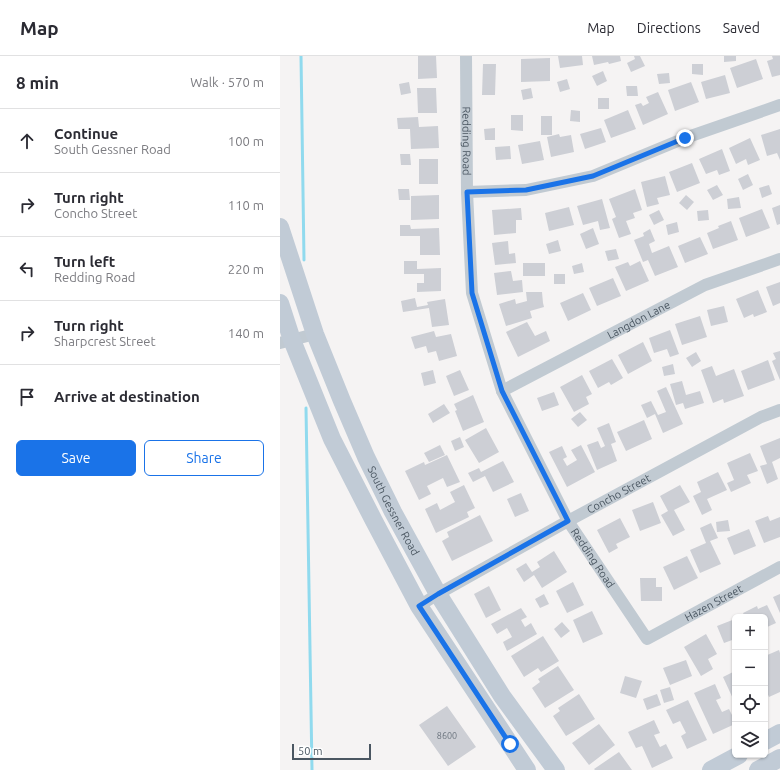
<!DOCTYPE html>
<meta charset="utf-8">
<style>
:root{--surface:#fff;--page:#f2f2f3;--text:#2b2b33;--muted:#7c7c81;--line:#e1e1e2;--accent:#1a73e8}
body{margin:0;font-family:Ubuntu,sans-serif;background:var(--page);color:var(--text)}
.controls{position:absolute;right:12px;bottom:12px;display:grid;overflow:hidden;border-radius:6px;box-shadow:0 1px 3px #0004}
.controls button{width:36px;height:36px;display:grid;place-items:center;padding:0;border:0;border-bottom:1px solid var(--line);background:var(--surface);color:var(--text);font:20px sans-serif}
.scale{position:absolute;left:12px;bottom:10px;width:79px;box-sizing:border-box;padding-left:4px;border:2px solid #4a5661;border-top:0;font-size:11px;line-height:14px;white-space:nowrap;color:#4a5661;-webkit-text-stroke:3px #fff;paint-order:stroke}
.stop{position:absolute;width:12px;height:12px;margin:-9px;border:3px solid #1a73e8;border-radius:50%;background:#fff}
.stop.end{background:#1a73e8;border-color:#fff;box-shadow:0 1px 4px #0008}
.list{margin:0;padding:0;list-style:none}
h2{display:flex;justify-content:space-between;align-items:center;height:52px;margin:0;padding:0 16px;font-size:17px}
h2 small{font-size:13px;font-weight:400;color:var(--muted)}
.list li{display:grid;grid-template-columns:26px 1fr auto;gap:12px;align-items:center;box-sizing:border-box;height:64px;padding:0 16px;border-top:1px solid var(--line)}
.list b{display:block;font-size:15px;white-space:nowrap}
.list p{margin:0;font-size:13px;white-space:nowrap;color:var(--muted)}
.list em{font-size:13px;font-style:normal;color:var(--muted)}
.actions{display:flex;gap:8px;padding:12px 16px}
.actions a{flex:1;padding:9px 0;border:1px solid var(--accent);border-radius:6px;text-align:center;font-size:14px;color:var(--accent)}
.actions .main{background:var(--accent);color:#fff}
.icon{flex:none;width:22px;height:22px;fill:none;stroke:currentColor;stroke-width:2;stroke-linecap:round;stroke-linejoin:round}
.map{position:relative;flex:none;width:500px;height:714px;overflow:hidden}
header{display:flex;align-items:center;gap:24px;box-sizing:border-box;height:56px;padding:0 20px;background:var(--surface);border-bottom:1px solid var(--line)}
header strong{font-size:19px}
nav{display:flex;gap:22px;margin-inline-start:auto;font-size:14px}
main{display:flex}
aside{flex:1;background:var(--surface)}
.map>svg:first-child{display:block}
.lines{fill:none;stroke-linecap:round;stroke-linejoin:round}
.stream{stroke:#90daee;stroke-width:3}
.building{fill:#cdcfd5}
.street{stroke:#c1cad2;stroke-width:12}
.secondary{stroke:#c1cbd6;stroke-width:18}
.route{stroke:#1a73e8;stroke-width:5}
.labels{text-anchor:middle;stroke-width:3;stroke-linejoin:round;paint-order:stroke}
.number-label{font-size:9px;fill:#6b747e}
.street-label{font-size:11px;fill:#4a5661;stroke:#fff}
</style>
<header>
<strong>Map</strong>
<nav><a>Map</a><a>Directions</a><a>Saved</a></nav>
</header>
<main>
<aside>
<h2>8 min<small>Walk · 570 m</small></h2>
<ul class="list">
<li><svg class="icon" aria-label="ahead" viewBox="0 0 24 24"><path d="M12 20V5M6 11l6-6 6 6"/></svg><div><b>Continue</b><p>South Gessner Road</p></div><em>100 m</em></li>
<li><svg class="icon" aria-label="right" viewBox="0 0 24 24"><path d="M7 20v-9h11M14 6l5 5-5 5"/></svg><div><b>Turn right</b><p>Concho Street</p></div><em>110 m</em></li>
<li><svg class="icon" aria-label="left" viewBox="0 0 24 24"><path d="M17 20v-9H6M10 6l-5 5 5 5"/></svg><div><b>Turn left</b><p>Redding Road</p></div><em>220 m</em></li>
<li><svg class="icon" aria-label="right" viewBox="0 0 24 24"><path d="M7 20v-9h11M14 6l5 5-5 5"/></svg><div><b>Turn right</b><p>Sharpcrest Street</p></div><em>140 m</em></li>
<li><svg class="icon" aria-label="arrive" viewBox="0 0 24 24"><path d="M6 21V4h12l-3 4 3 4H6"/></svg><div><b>Arrive at destination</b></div></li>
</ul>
<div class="actions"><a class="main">Save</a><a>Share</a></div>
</aside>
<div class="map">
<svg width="500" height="714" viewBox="0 0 500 714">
<rect width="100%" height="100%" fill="#f5f3f3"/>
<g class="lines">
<!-- stream -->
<path class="stream" d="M21,0L24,204
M26,352L32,714"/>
</g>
<!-- building -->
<path class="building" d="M138,0H156L157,22L138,23Z
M278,0H302L303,9L280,12Z
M312,0H340L341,5L329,8L328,6L314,9Z
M354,0H360L365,10L351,16L347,7L355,3Z
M444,0H456V5L444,6Z
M492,0H500V19L492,21L487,5L493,3Z
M270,2V25L241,26V3Z
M476,3L483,23L457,32L450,12Z
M203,8H216L215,39H202Z
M412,8H423V19L412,18Z
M323,15L327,25L317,30L312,20Z
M389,17L390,27L379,28L377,18Z
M445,19L450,37L426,43L421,26Z
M287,23L290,33L280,36L277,26Z
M129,26L131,37L121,39L119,28Z
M411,26L419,46L395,55L388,34Z
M346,30H357L358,40H347Z
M137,32H156L157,57H138Z
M251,32L253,42L243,44L241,34Z
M378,36L388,58L363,69L355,49L361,47L363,50L369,47L366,41Z
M318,42H329V53H318Z
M291,54L300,55V66L290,65Z
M348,54L356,73L331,82L324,64Z
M231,59H243V75L231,74Z
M261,60H272V79H261Z
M138,61L139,71L158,70L159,92L131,93L130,73H118L117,62Z
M215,72V84H205L204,73Z
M321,72L326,86L305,93L300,78Z
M500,73V104L497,97L487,100L481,79Z
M279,78L280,81L291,79L294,96L271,101L267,81Z
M470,82L480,104L468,109L466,103L456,108L449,92Z
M260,85L264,104L242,108L238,89Z
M230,90L231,103L216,104L215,91Z
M442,93L450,115L439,119L437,114L426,118L419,103Z
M120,98H130L131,109H121Z
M139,103H158V128H139Z
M412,107L420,127L397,136L389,116Z
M468,118L473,129L463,134L458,123Z
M385,120L390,139L377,142L379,148L367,151L361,126Z
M437,129L443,139L433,144L427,134Z
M489,129L492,138L482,142L479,132Z
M118,133H129L130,144H119Z
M355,133L362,154L353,157L355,162L346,165L351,178L339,182L332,163L336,161L329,143Z
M159,139V163L131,164V140Z
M406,139L414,146L407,154L399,147Z
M459,141L461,152L448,153L447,143Z
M322,143L330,172L320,174L318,165L303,169L297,150Z
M500,149V168L497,169L492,152Z
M289,151L294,169L269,175L265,157Z
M241,152L242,164H236V177L214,179L212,154Z
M482,153L490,172L466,181L459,162Z
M379,154L384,164L374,169L369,159Z
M428,154L429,164L418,165L417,155Z
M451,165L458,184L433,193L427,177L439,172L438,170Z
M397,166L399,176L388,179L386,169Z
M120,169H130L131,173L159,172L160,199H140V180H120Z
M313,172L319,188L306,193L300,178Z
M370,173L375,185L369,188L372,197L389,190L398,211L375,220L368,204L363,206L354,184L364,180L363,177Z
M420,181L428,198L405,207L398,190Z
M278,184L281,195L269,198L266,188Z
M228,185L229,198L235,197L236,207L215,209L212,187Z
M336,193L339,203L328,205L325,195Z
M124,205H137V213L161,212V235L137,236V227H144V218H124Z
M360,205L369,225L346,235L335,211L348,206L350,210Z
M243,207H265V220H243Z
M302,207L304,216L294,218L292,210Z
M231,215L233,225L242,224L243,236L217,239L214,217Z
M274,218H285V228H274Z
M333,222L341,240L317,250L309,232Z
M500,226V247L493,250L486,231Z
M478,234L487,256L474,261L473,258L464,262L456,243Z
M246,236H262L263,247L264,251L250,255L252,262L226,270L219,248L235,243L236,248L247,245Z
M303,237L311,254L288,265L280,247Z
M135,242L137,251L148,249L147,246L165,243L169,269L152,271L149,252L123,256L121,245Z
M444,250L448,266L431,270L427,254Z
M420,260L427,281L402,289L395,268Z
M247,266L255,280L266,275L270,285L238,301L226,276Z
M390,274L399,298L390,301L387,293L374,297L369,282Z
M154,275L156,281L171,278L177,300L159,305L156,295L148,297L146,290L135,293L131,281Z
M363,286L372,305L348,318L338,299Z
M500,295V324L492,305L496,303L493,297Z
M416,296L421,305L412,311L406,302Z
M332,303L343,322L331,329L329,326L318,332L309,315Z
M488,304L495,324L468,334L461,315Z
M393,308L395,318L384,320L382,311Z
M432,310L436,320L454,313L464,340L444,347L443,343L433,347L421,314Z
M153,314L156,327L144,330L141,317Z
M180,314L189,334L174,340L166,320Z
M302,319L312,338L306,341L309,348L294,356L280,331Z
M402,325L406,339L420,335L424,347L405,353L403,347L396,349L390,328Z
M386,331L403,368L383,377L375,358L367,362L361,349L371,345L378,359L386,356L377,335Z
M274,336L279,349L262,355L257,342Z
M193,339L204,366L183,375L175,355L177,354L174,348Z
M164,348L170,357L153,367L148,358Z
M300,356L307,364L298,371L291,363Z
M364,364L372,383L346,395L337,376Z
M329,367L336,386L331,388L337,405L317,414L307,389L318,385L321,392L325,390L317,372Z
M206,372L219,396L199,407L185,384Z
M180,381L184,391L175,395L171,385Z
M500,382V402L492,406L498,423L487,428L480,410L487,408L480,390Z
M160,389L165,399L149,406L144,397Z
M301,389L315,416L287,431L269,396L282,390L287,401L283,403L287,410L297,404L291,394Z
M470,397L478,415L467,419L471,427L451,436L447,427L454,424L447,407Z
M167,399L180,426L167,431L163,422L147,430L151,438L139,444L125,415L144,406L145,409Z
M223,405L234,426L213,436L205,420L193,426L188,417L199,412L201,416Z
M438,416L447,434L427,443L432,454L422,459L413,440L421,436L417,426Z
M184,429L195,452L187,456L189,461L156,477L145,453L157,447L160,454L175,446L170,436Z
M400,429L410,446L394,454L405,474L393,480L381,459L388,455L380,440Z
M241,437L249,455L235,461L227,443Z
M373,446L381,467L360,475L352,454Z
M200,459L213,485L172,505L162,485L169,481L167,476Z
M488,460L490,465L500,461V481L484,487L475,465Z
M340,462L350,481L336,488L338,492L329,497L317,474Z
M448,464L450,475L437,476L436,466Z
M431,467L438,482L430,485L441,508L420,517L410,494L426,487L420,472Z
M469,473L476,490L454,499L447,482Z
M274,495L287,516L262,532L254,519L244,526L236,513L246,507L252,516L260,511L257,506Z
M407,500L418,522L394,534L383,511Z
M360,522H376V531H382V545H361Z
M293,526L304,549L287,557L276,535Z
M209,530L221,554L206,562L194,538Z
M264,538L269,548L260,552L255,543Z
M500,538V557L493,541Z
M487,549L496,567L485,572V561H465L463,557L477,550L478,553Z
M241,552L247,561L241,564L245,571L251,567L257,578L227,595L223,586L232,581L227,572L217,578L211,568Z
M312,555L323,578L303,587L293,564Z
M455,563V583L444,587L437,570Z
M282,566L290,575L281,582L274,573Z
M426,578L437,598L428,603L433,613L421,620L404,591Z
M263,580L279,605L261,616L258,612L244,621L231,600Z
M499,594L500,597V636L489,641L485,632V600Z
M406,604L412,620L390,629L383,612Z
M278,610L294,634L265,652L252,632L260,626L258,623Z
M455,615V647L443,621Z
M345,620L362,625L356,642L340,637Z
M435,628L441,642L436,644L442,656L449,653L455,665V668L433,678L414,637Z
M390,631L394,644L384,647L380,634Z
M299,638L315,663L286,680L273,660L280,655L278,652Z
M377,638L381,649L367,654L363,643Z
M408,644L427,684L407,693L401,680L406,677L400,665L393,668L386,654Z
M167,650L196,691L168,710L139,669Z
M374,664L380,677L374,679L380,691L386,688L393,702L372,712L362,690L356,692L348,676Z
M319,668L335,689L309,709L292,687Z
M339,696L352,714H315L314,713Z"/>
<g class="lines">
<!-- street -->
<g class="street">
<path id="s1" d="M186,0L187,136L192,237L222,335L288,465L367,583L500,511"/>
<path d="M187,136L246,134L313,120L405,82L500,49"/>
<path d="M0,287L35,278"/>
<path id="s2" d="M222,335L425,229L500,203"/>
<path id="s3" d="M139,550L158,538L288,465L481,361L500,354"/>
</g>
<!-- secondary -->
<g class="secondary">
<path id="s4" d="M0,171L35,278L62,345L86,401L113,456L158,538L222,640L276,714"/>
<path d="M0,247L12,284L52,383L94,465L139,550L247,714"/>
<path d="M485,685L500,677"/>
<path d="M431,714L459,699"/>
<path d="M478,714L500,702"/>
</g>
</g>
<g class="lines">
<!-- route -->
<path class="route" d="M230,688L139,550L158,538L288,465L222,335L192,237L187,136L246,134L313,120L405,82"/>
</g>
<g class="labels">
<!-- number labels -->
<g class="number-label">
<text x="167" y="683">8600</text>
</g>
<!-- street labels -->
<g class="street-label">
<text dy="4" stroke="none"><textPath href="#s1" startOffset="85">Redding Road</textPath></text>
<text dy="4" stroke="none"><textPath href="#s2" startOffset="154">Langdon Lane</textPath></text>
<text dy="4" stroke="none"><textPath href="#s3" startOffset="229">Concho Street</textPath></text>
<text dy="4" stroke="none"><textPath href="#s4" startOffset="306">South Gessner Road</textPath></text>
<text dy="4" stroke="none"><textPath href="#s1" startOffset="530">Redding Road</textPath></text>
<text dy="4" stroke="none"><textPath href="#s1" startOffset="703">Hazen Street</textPath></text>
</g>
</g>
</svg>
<div class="controls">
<button>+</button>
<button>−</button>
<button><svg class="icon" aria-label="locate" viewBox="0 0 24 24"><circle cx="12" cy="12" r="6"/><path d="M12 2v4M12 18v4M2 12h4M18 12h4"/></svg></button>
<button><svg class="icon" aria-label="layers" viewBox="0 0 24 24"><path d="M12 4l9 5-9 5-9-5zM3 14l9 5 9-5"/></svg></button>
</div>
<div class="scale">50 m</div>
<div class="stop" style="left:230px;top:688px"></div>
<div class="stop end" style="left:405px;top:82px"></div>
</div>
</main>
